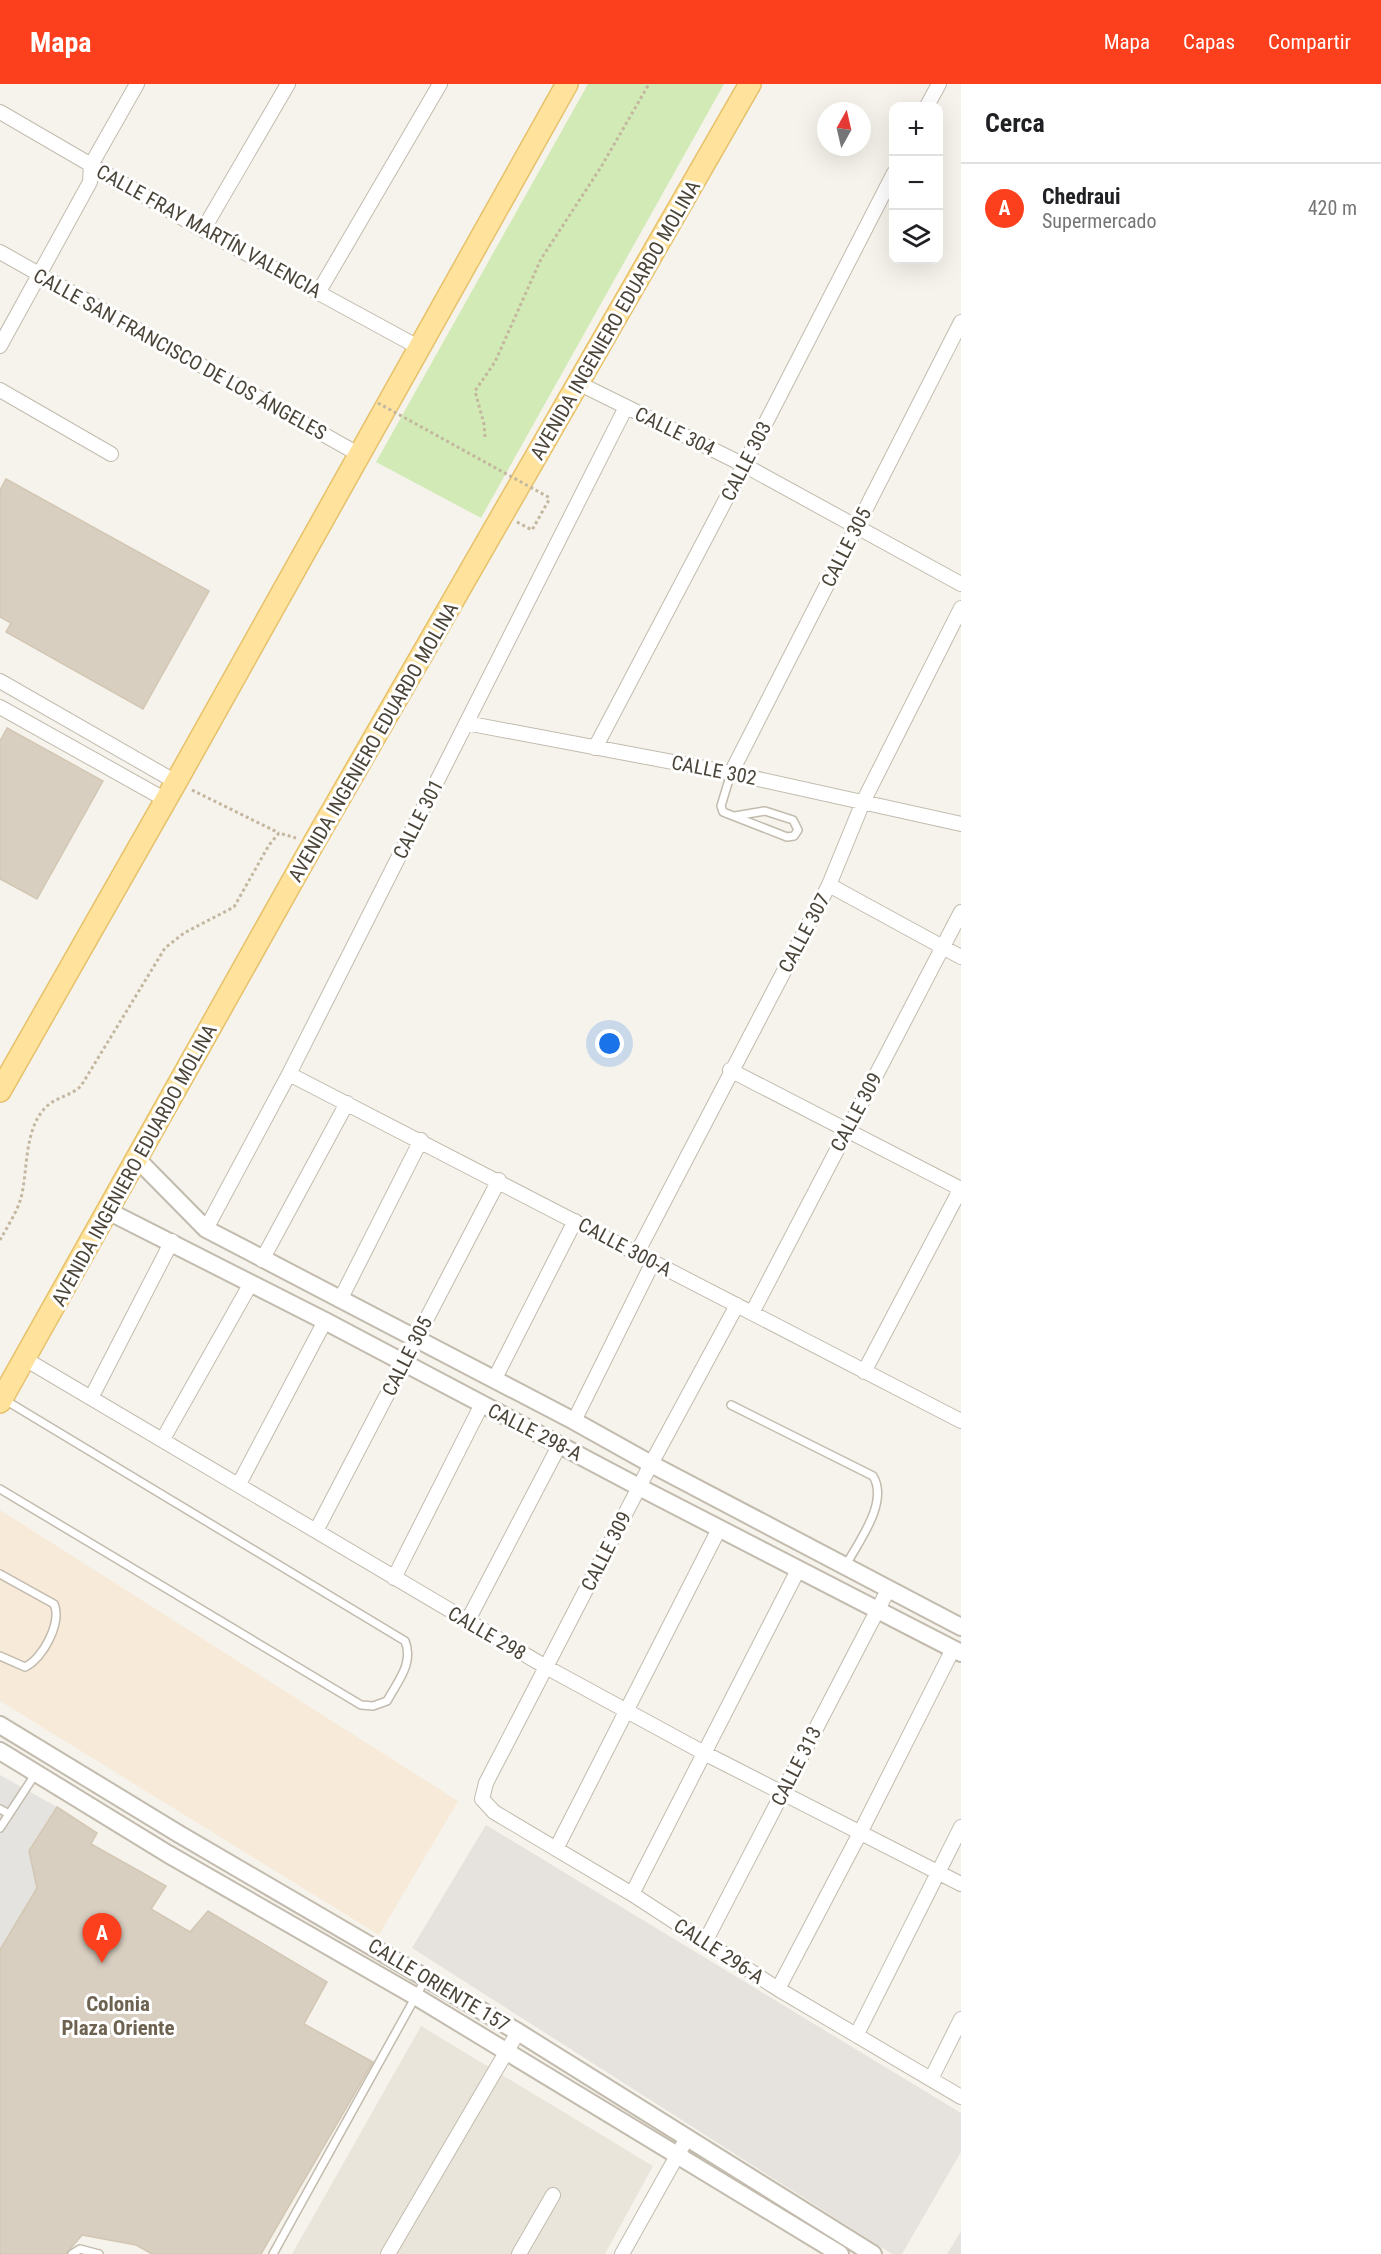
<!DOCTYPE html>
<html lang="es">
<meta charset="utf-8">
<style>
:root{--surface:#fff;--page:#f2f2f2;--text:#202124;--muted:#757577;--line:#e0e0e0;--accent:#fc3f1d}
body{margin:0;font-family:"Roboto Condensed",sans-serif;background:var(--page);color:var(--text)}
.controls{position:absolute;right:18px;top:18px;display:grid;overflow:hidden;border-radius:12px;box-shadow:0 6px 24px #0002}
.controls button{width:54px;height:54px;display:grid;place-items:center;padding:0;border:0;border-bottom:2px solid var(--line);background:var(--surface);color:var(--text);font:30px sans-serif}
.compass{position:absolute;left:817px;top:18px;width:54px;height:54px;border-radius:50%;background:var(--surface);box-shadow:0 6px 24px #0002;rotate:8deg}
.you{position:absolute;left:610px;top:960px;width:21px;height:21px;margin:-15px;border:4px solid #fff;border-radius:50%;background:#1a73e8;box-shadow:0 0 0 9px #1a73e833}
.badge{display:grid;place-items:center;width:39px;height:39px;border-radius:50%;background:var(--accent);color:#fff;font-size:20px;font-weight:700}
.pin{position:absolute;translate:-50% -50px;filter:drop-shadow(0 2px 3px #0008)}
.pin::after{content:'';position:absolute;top:32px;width:21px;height:18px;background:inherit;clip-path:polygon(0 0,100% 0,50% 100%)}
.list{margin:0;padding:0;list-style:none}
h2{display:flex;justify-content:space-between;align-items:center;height:78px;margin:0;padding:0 24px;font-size:26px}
h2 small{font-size:20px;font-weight:400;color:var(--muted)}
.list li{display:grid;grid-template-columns:39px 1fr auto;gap:18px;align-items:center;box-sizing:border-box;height:90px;padding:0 24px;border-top:2px solid var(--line)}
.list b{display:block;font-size:22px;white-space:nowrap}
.list p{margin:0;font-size:20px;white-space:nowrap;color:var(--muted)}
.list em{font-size:20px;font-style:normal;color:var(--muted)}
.icon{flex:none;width:33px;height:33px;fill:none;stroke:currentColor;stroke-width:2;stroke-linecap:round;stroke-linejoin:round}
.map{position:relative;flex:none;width:961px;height:2170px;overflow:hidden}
header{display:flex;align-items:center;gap:36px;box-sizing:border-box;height:84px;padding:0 30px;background:var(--accent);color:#fff}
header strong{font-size:28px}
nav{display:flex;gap:33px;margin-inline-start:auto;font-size:21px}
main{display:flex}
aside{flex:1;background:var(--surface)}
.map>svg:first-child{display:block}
.residential{fill:#eae5da}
.commercial{fill:#f7ead8}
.industrial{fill:#e6e2dd}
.green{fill:#d2eab5}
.parking{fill:#e5e3e0}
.building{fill:#d8cfc1;stroke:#d3c7b4;stroke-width:1.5}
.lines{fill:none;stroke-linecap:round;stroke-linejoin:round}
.service-casing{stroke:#c2bbae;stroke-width:10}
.minor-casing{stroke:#c2bbae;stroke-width:16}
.tertiary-casing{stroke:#c2bbae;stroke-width:20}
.primary-casing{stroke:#e6c16a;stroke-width:24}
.path{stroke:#c4b79f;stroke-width:3;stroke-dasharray:3 3;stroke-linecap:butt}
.service{stroke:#fff;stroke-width:7}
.minor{stroke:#fff;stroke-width:14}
.tertiary{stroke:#fff;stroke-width:16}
.primary{stroke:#ffe39c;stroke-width:21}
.path-bridge{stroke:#c4b79f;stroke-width:3;stroke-dasharray:3 3;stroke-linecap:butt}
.labels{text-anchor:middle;stroke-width:6;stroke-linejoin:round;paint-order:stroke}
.street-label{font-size:20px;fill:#4b4439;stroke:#fff}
.neighbourhood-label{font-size:21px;font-weight:bold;fill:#6e6250;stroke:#fff}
</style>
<header>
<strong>Mapa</strong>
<nav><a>Mapa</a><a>Capas</a><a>Compartir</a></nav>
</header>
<main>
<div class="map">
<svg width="961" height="2170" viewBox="0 0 961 2170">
<rect width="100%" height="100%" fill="#f6f3ec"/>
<!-- residential -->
<path class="residential" d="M421,1942L653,2082L605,2170H292Z"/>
<!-- commercial -->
<path class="commercial" d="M0,1426L458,1717L379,1851L0,1617Z"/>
<!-- industrial -->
<path class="industrial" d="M486,1741L961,2029V2068L902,2170H892L412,1864Z
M961,2147V2170H947Z"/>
<!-- green -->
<path class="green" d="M588,0H724L481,434L376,378Z"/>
<!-- parking -->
<path class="parking" d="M0,1691L57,1723L29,1767L37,1804L0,1866Z"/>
<!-- building -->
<path class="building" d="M6,395L209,507L143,625L6,548L11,539L0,533V406Z
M7,644L103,697L37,815L0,795V657Z
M57,1723L97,1749L91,1760L166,1802L151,1825L190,1848L208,1827L327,1898L304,1940L373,1978L261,2170H152L136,2161L82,2151L66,2170H0V1866L37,1804L29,1767Z"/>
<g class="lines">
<!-- service casing -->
<g class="service-casing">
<path id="service" d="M731,689L721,722L723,728L787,753L794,752L798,746L793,736L765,727L735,732
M731,1321L873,1392C889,1418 859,1457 846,1481
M0,1405L361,1621L373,1622L387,1617C398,1597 414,1579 405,1557L5,1316
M0,1490L54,1520C62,1538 43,1575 25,1583L0,1572
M0,1725L9,1730
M0,1744L36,1689
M72,2170L80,2165L99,2170
M273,2170L426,1894"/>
</g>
<!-- minor casing -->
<g class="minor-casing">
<path id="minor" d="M927,22L939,0
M0,28L203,146L420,264
M203,146L288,0
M0,168L360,371
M318,209L440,0
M0,262L90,98L91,81L137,0
M578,299L744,381L961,500
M0,306L111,370
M0,597L176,698
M0,623L166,716
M466,639L731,689L961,740
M595,664L744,381L894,89
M731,689L961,238
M829,801L961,873
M730,986L961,1105
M289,990L961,1337
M206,1145L289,990L626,323
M637,1169L829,801L863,718L961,524
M262,1176L347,1019
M340,1216L421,1056
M737,1221L651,1380L486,1699L482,1715L494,1728L632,1810L778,1905L961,2013
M752,1229L961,828
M25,1275L546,1583L706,1670L961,1800
M864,1288L961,1104
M494,1296L575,1137
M91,1314L172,1157
M574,1337L653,1178
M163,1355L251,1199
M239,1400L325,1237
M316,1447L499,1096
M394,1494L482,1320
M467,1538L560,1360
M556,1765L719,1445
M632,1810L798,1486
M705,1858L888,1506
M778,1905L860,1749L953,1565
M857,1950L961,1743
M931,1995L961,1935
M388,2170L518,1948
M519,2170L553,2111
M622,2170L687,2054"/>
</g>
<!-- tertiary casing -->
<g class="tertiary-casing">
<path id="tertiary" d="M138,1076L206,1145L574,1337L651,1380L961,1543
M108,1127L325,1237L639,1403L961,1569
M0,1641L179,1750L518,1948L873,2170
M0,1667L168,1770L415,1912L840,2170"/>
</g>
<!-- primary casing -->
<g class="primary-casing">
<path id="primary" d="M0,1007L176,698L567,0
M0,1318L312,762L750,0"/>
</g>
<!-- path -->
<path class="path" d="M485,353L484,340L475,307L495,278L541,175L601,83L649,0
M517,438L532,446L550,414
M192,706L279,749
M0,1156C7,1143 17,1128 21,1114C28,1086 24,1046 45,1024C55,1013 71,1012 81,1002L165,864L184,849L234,823L269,761L279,749L296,754"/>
<!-- service -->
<use href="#service" class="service"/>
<!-- minor -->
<use href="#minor" class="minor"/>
<!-- tertiary -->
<use href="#tertiary" class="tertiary"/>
<!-- primary -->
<use href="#primary" class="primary"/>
<!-- path-bridge -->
<path class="path-bridge" d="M378,319L550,414"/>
</g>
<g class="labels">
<!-- street labels -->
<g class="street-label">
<text transform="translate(209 147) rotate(29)" y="7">CALLE FRAY MARTÍN VALENCIA</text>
<text transform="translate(615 236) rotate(-60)" y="7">AVENIDA INGENIERO EDUARDO MOLINA</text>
<text transform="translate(180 270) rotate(29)" y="7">CALLE SAN FRANCISCO DE LOS ÁNGELES</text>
<text transform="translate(675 347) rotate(26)" y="7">CALLE 304</text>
<text transform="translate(746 377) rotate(-63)" y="7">CALLE 303</text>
<text transform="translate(846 463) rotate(-63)" y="7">CALLE 305</text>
<text transform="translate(373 658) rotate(-60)" y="7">AVENIDA INGENIERO EDUARDO MOLINA</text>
<text transform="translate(714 686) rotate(11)" y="7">CALLE 302</text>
<text transform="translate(418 735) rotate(-63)" y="7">CALLE 301</text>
<text transform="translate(804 849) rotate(-62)" y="7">CALLE 307</text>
<text transform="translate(856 1028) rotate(-62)" y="7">CALLE 309</text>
<text transform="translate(134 1081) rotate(-61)" y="7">AVENIDA INGENIERO EDUARDO MOLINA</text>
<text transform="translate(625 1163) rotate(28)" y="7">CALLE 300-A</text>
<text transform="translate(407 1272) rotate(-63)" y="7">CALLE 305</text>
<text transform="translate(535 1348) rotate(27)" y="7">CALLE 298-A</text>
<text transform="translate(606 1467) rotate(-63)" y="7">CALLE 309</text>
<text transform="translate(487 1549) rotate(30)" y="7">CALLE 298</text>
<text transform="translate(796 1682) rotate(-63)" y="7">CALLE 313</text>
<text transform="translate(719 1867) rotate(33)" y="7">CALLE 296-A</text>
<text transform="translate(439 1901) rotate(31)" y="7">CALLE ORIENTE 157</text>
</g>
<!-- neighbourhood labels -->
<g class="neighbourhood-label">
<text x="118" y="1927">Colonia<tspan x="118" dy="24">Plaza Oriente</tspan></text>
</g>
</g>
</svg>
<div class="controls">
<button>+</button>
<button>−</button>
<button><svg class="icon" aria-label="layers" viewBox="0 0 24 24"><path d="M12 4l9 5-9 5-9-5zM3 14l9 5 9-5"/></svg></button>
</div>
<svg class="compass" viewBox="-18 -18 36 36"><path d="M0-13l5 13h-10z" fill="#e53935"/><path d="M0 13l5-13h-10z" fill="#757577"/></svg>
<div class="you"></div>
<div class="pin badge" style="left:102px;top:1879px">A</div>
</div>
<aside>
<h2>Cerca<small></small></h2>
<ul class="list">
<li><span class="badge">A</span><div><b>Chedraui</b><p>Supermercado</p></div><em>420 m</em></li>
</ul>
</aside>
</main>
